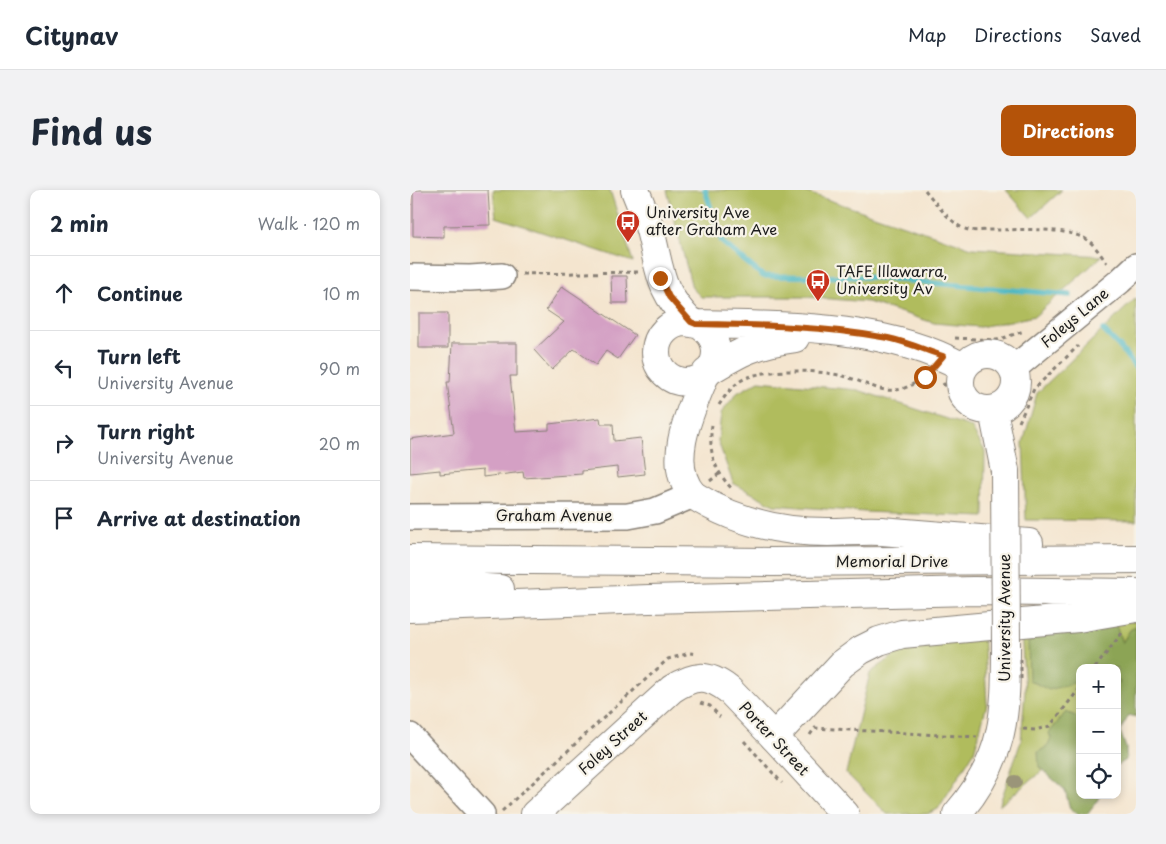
<!DOCTYPE html>
<meta charset="utf-8">
<style>
:root{--surface:#fff;--page:#f2f2f3;--text:#1f2937;--muted:#747a83;--line:#e0e1e3;--accent:#b45309}
body{margin:0;font-family:"Playpen Sans",sans-serif;background:var(--page);color:var(--text)}
.controls{position:absolute;right:15px;bottom:15px;display:grid;overflow:hidden;border-radius:10px;box-shadow:0 2px 8px #0003}
.controls button{width:45px;height:45px;display:grid;place-items:center;padding:0;border:0;border-bottom:1px solid var(--line);background:var(--surface);color:var(--text);font:25px sans-serif}
.stop{position:absolute;width:15px;height:15px;margin:-11px;border:4px solid #b45309;border-radius:50%;background:#fff}
.stop.end{background:#b45309;border-color:#fff;box-shadow:0 1px 5px #0008}
.list{margin:0;padding:0;list-style:none}
h2{display:flex;justify-content:space-between;align-items:center;height:65px;margin:0;padding:0 20px;font-size:21px}
h2 small{font-size:16px;font-weight:400;color:var(--muted)}
.list li{display:grid;grid-template-columns:32px 1fr auto;gap:15px;align-items:center;box-sizing:border-box;height:75px;padding:0 20px;border-top:1px solid var(--line)}
.list b{display:block;font-size:19px;white-space:nowrap}
.list p{margin:0;font-size:16px;white-space:nowrap;color:var(--muted)}
.list em{font-size:16px;font-style:normal;color:var(--muted)}
.icon{flex:none;width:28px;height:28px;fill:none;stroke:currentColor;stroke-width:2;stroke-linecap:round;stroke-linejoin:round}
.map{position:relative;flex:none;width:726px;height:624px;overflow:hidden;border-radius:10px}
header{display:flex;align-items:center;gap:30px;box-sizing:border-box;height:70px;padding:0 25px;background:var(--surface);border-bottom:1px solid var(--line)}
header strong{font-size:24px}
nav{display:flex;gap:28px;margin-inline-start:auto;font-size:18px}
.intro{display:flex;align-items:center;justify-content:space-between;box-sizing:border-box;height:120px;padding:0 30px}
h1{margin:0;font-size:35px}
.button{padding:12px 22px;border-radius:10px;background:var(--accent);color:#fff;font-size:18px;font-weight:700}
main{display:flex;gap:30px;padding:0 30px}
aside{flex:1;background:var(--surface);border-radius:10px;box-shadow:0 2px 8px #0003}
.map>svg:first-child{display:block}
.green{fill:#b0bc5d;stroke:#666c3c}
.forest{fill:#8ca454;stroke:#546038}
.lines{fill:none;stroke-linecap:round;stroke-linejoin:round}
.stream{stroke:#46b5c1;stroke-width:5.5}
.building{fill:#d4a0c4}
.minor-casing{stroke:#888076;stroke-width:28}
.major-casing{stroke:#888076;stroke-width:30}
.highway-casing{stroke:#888076;stroke-width:30}
.path{stroke:#888076;stroke-width:3;stroke-dasharray:4 4;stroke-linecap:butt}
.minor{stroke:#fff;stroke-width:25}
.major{stroke:#fff;stroke-width:28}
.highway{stroke:#fff;stroke-width:28}
.major-bridge-casing{stroke:#888076;stroke-width:30;stroke-linecap:butt}
.path-bridge{stroke:#888076;stroke-width:3;stroke-dasharray:4 4;stroke-linecap:butt}
.major-bridge{stroke:#fff;stroke-width:28}
.tree{fill:#9a9579}
.route{stroke:#b45309;stroke-width:6}
.labels{text-anchor:middle;stroke-width:4.5;stroke-linejoin:round;paint-order:stroke}
.poi-label{font-size:15px;fill:#1c1c1c;stroke:#f7f3e8;text-anchor:start}
.street-label{font-size:15px;fill:#1c1c1c;stroke:#f7f3e8}
</style>
<header>
<strong>Citynav</strong>
<nav><a>Map</a><a>Directions</a><a>Saved</a></nav>
</header>
<div class="intro"><h1>Find us</h1><a class="button">Directions</a></div>
<main>
<aside>
<h2>2 min<small>Walk · 120 m</small></h2>
<ul class="list">
<li><svg class="icon" aria-label="ahead" viewBox="0 0 24 24"><path d="M12 20V5M6 11l6-6 6 6"/></svg><div><b>Continue</b></div><em>10 m</em></li>
<li><svg class="icon" aria-label="left" viewBox="0 0 24 24"><path d="M17 20v-9H6M10 6l-5 5 5 5"/></svg><div><b>Turn left</b><p>University Avenue</p></div><em>90 m</em></li>
<li><svg class="icon" aria-label="right" viewBox="0 0 24 24"><path d="M7 20v-9h11M14 6l5 5-5 5"/></svg><div><b>Turn right</b><p>University Avenue</p></div><em>20 m</em></li>
<li><svg class="icon" aria-label="arrive" viewBox="0 0 24 24"><path d="M6 21V4h12l-3 4 3 4H6"/></svg><div><b>Arrive at destination</b></div></li>
</ul>
</aside>
<div class="map">
<svg width="726" height="624" viewBox="0 0 726 624">
<rect width="100%" height="100%" fill="#f7f3e8"/>
<filter id="ink" filterUnits="userSpaceOnUse"><feTurbulence type="fractalNoise" baseFrequency=".02" numOctaves="2"/><feDisplacementMap in="SourceGraphic" scale="10" xChannelSelector="R" yChannelSelector="G"/><feConvolveMatrix kernelMatrix="1 2 1 2 8 2 1 2 1" color-interpolation-filters="sRGB"/></filter>
<filter id="wash" filterUnits="userSpaceOnUse"><feTurbulence type="fractalNoise" baseFrequency=".0096" numOctaves="4" result="noise"/><feDisplacementMap in="SourceGraphic" scale="20" xChannelSelector="R" yChannelSelector="G"/><feGaussianBlur stdDeviation="1.12" result="paint"/><feColorMatrix in="noise" values="0 0 0 0 0 0 0 0 0 0 0 0 0 0 0 0 0 1.4 0 .05"/><feComposite in="paint" operator="in"/></filter>
<g filter="url(#wash)">
<rect width="100%" height="100%" fill="#f4e5cf"/>
<!-- green -->
<path class="green" d="M83,0H200L223,72L86,27Z
M257,0H389L562,58L692,66L625,126L570,137L524,133L458,112L396,107H291L282,98Z
M596,0H652L621,28Z
M726,108V331L616,330L613,253L627,203Z
M349,191L448,200L561,237L575,261L574,327L455,322L364,315L323,293L308,251L311,223L327,203Z
M726,431V504L707,520V478H670V550L589,616L611,551L615,501L611,439Z
M573,438L577,514L564,562L528,619L517,624H477L436,583L460,483L507,449Z"/>
<!-- forest -->
<path class="forest" d="M705,432L712,453L720,440L726,436V527L719,525L710,541L716,558V570L707,576V494L710,492L707,490V478H670V491L639,500L619,490L618,452L637,437Z
M656,522L670,528V605H690L687,611L677,624H669L660,619L655,600L629,577L628,562L638,556L641,548L639,543Z"/>
<g class="lines">
<!-- stream -->
<path class="stream" d="M295,0L312,52L353,86L455,87L660,105
M693,140L709,156L726,178"/>
</g>
<g id="blocks">
<!-- building -->
<path class="building" d="M3,0H78L80,35L34,36V47L3,46Z
M201,86H217L218,113H202Z
M152,96L225,145L208,169L196,161L186,175L164,159L142,180L124,160L154,132L136,120Z
M9,123H38V158H9Z
M42,153H107V186H100L106,242L139,240V234L190,228L191,234H203L204,251L231,248L235,284L208,287L207,277L172,281V284L114,288L113,282L73,287V280L30,284V280L0,283V249L44,243L37,192H40Z"/>
</g>
</g>
<g filter="url(#ink)">
<use href="#blocks" fill-opacity="0" stroke="#888076" stroke-width="1"/>
<g class="lines">
<!-- minor casing -->
<g class="minor-casing">
<path id="minor" d="M0,87L60,88L92,86
M603,179L710,91L726,76
M0,327L218,326L245,321L283,305
M0,546L72,624"/>
</g>
<!-- major casing -->
<g class="major-casing">
<path id="major" d="M225,0C230,13 236,26 240,40C251,82 248,99 281,133
M246 162a30 30 0 1 1 60 0a30 30 0 1 1-60 0Z
M286,134C373,136 476,134 553,177
M550 192a28 28 0 1 1 56 0a28 28 0 1 1-56 0Z
M297,182C330,162 346,153 385,148
M583,221L595,281
M283,305C254,273 282,217 296,183
M125,624L262,499C284,485 297,483 319,500L364,547L435,624
M547,624C596,567 596,524 596,453"/>
</g>
<!-- highway casing -->
<g class="highway-casing">
<path id="highway" d="M283,305C323,331 370,342 418,342C435,342 453,340 471,341C520,345 570,349 619,353
M0,369L362,372L726,369
M0,393L90,399
M0,418L239,409L563,401L726,403
M364,547L432,474L451,460L469,451L492,444L668,428L726,418"/>
</g>
<!-- path -->
<path class="path" d="M515,0C525,12 536,27 549,36C560,43 570,40 583,40C608,40 661,36 680,52C687,58 692,67 697,73
M112,84L228,82
M545,148L587,150L614,141
M533,193L545,212L561,230
M309,215C315,206 322,196 332,190C354,177 412,180 437,187C463,195 478,209 505,193C509,190 514,188 517,184
M609,232L624,199L668,156
M302,235C298,262 304,280 323,300
M300,291L310,283
M685,478L712,443
M290,513L300,516L310,527
M613,539L625,540L640,536L670,498
M400,545L405,538L567,547
M334,551L372,593
M92,621L258,469L280,463L288,464"/>
<!-- minor -->
<use href="#minor" class="minor"/>
<!-- major -->
<use href="#major" class="major"/>
<!-- highway -->
<use href="#highway" class="highway"/>
<!-- major-bridge casing -->
<g class="major-bridge-casing">
<path id="major-bridge" d="M595,281L596,453"/>
</g>
<!-- path-bridge -->
<path class="path-bridge" d="M611,469V493"/>
<!-- major-bridge -->
<use href="#major-bridge" class="major-bridge"/>
</g>
<!-- trees -->
<circle class="tree" cx="605" cy="592" r="7"/>
</g>
<g class="lines" filter="url(#ink)">
<!-- route -->
<path class="route" d="M250,88L259,107L281,132L286,134C350,135 415,136 478,148C497,152 515,160 533,166L515,187"/>
</g>
<!-- icons -->
<defs>
<g id="bus-pin" transform="scale(1.25)"><path d="M0 17L-7.5 6A9.5 9.5 0 1 1 7.5 6Z" fill="#c8321e" stroke="#f7f3e8"/><path d="M-5-6H5V4H4V6H2V4H-2V6H-4V4H-5ZM-3.5-4V0h7V-4ZM-3.5 1.2v1.5H-2V1.2ZM2 1.2v1.5H3.5V1.2Z" fill="#fff"/></g>
</defs>
<g fill-rule="evenodd">
<use href="#bus-pin" x="218" y="32"/>
<use href="#bus-pin" x="408" y="91"/>
</g>
<g class="labels">
<!-- poi labels -->
<g class="poi-label">
<text x="236" y="28">University Ave<tspan x="236" dy="17">after Graham Ave</tspan></text>
<text x="426" y="87">TAFE Illawarra,<tspan x="426" dy="17">University Av</tspan></text>
</g>
<!-- street labels -->
<g class="street-label">
<text transform="translate(665 128) rotate(-40)" y="5">Foleys Lane</text>
<text x="144" y="331">Graham Avenue</text>
<text x="482" y="377">Memorial Drive</text>
<text transform="translate(595 428) rotate(-90)" y="5">University Avenue</text>
<text transform="translate(364 549) rotate(47)" y="5">Porter Street</text>
<text transform="translate(203 553) rotate(-42)" y="5">Foley Street</text>
</g>
</g>
</svg>
<div class="controls">
<button>+</button>
<button>−</button>
<button><svg class="icon" aria-label="locate" viewBox="0 0 24 24"><circle cx="12" cy="12" r="6"/><path d="M12 2v4M12 18v4M2 12h4M18 12h4"/></svg></button>
</div>
<div class="stop" style="left:515px;top:187px"></div>
<div class="stop end" style="left:250px;top:88px"></div>
</div>
</main>
